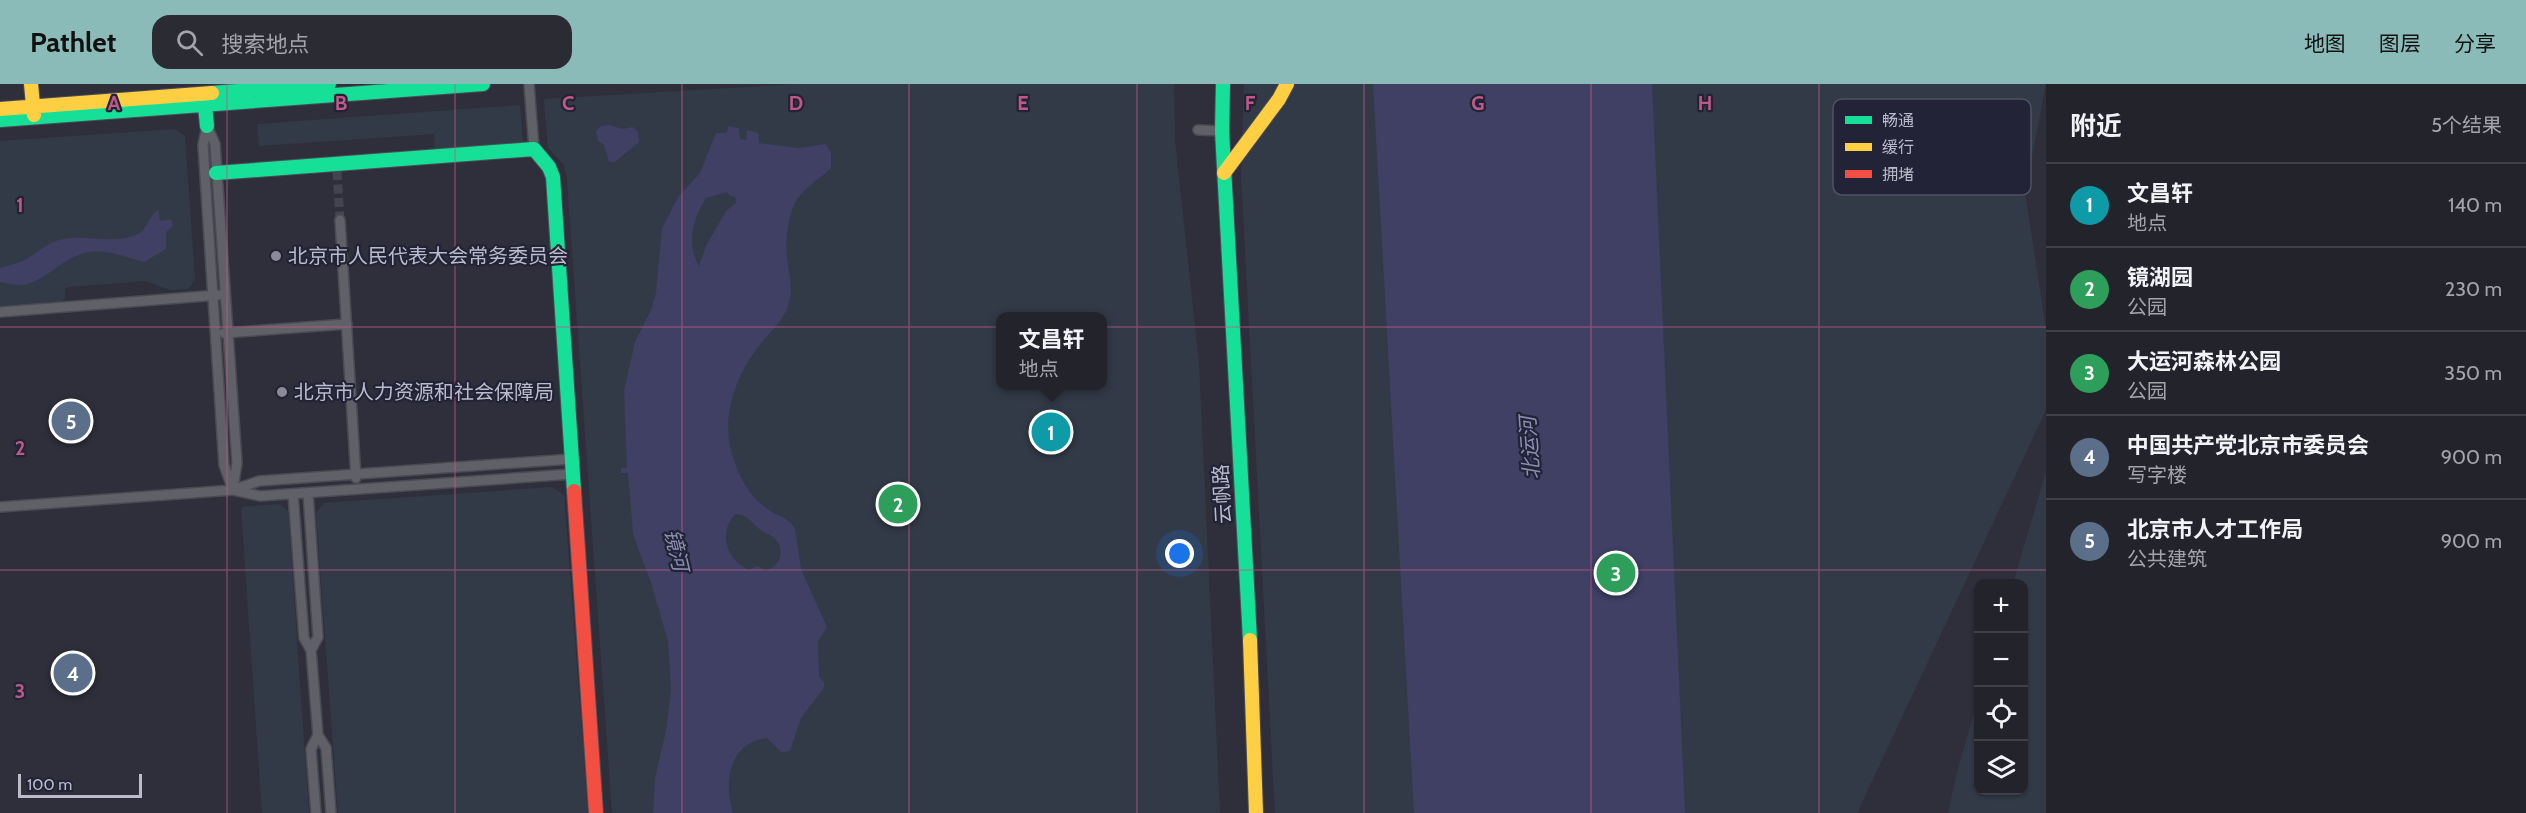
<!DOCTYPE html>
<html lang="zh">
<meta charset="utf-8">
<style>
:root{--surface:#23232c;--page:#2b2b34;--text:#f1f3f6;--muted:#a3a4a9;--line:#404048;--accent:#8bbbb9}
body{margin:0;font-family:Cabin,"Noto Sans SC",sans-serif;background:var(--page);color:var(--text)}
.controls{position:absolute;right:18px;bottom:18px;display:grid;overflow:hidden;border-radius:12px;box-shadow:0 2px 4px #0004}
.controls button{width:54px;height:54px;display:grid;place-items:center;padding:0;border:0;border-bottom:2px solid var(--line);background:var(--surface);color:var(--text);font:30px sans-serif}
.scale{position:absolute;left:18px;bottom:15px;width:124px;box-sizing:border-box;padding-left:6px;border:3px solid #bbbbcb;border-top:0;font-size:16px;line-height:21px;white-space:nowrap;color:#bbbbcb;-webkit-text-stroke:4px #222336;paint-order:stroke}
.you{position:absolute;left:1180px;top:470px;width:21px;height:21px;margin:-15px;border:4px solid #fff;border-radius:50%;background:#1a73e8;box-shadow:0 0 0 9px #1a73e833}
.badge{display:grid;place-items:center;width:39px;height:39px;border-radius:50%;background:var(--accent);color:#fff;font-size:20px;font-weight:700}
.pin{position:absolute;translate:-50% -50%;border:3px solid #fff;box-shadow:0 2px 6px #0006}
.popup{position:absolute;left:996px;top:228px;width:111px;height:78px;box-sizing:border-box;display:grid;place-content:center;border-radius:12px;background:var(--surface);filter:drop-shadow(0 2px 4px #0005);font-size:20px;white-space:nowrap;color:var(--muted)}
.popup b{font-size:22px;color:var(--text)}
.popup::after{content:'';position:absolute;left:50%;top:100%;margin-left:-12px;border:12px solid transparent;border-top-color:var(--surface)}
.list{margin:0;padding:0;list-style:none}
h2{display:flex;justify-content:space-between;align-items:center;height:78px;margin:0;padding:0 24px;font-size:26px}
h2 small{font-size:20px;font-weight:400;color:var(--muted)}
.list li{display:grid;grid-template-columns:39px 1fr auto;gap:18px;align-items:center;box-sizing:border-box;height:84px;padding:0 24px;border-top:2px solid var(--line)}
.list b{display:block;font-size:22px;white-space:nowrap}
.list p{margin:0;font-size:20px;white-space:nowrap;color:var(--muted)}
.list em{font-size:20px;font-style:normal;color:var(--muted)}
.icon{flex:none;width:33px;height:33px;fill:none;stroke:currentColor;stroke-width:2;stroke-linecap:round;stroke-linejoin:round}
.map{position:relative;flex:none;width:2046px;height:729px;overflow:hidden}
header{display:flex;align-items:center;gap:36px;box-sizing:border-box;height:84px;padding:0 30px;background:var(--accent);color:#111}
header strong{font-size:28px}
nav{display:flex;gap:33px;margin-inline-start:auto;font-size:21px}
.search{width:420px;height:54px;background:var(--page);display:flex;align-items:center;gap:15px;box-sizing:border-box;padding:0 21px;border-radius:18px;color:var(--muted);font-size:22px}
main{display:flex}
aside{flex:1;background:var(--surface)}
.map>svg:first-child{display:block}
.green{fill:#323a47;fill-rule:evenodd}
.water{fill:#3f4064;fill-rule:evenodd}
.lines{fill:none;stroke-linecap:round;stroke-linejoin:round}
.street-tunnel{stroke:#444451;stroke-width:9;stroke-dasharray:9 4.5;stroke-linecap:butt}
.street-casing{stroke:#4a4a52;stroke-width:12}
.fast-casing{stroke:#4c4d58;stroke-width:16}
.slow-casing{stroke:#4c4d58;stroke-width:16}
.jam-casing{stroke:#4c4d58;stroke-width:16}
.street{stroke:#606069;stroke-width:9}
.fast{stroke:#16e098;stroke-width:14}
.slow{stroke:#ffcf43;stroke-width:14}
.jam{stroke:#f24e42;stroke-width:14}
.grid{fill:none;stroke:#bf5988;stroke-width:1.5;stroke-opacity:0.55}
.poi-dot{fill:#8a8a99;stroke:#222336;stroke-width:2}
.labels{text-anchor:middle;stroke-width:4.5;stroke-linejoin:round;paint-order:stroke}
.poi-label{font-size:20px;fill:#bbbbcb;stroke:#222336;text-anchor:start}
.street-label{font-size:20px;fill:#bbbbcb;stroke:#222336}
.water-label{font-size:21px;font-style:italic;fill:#8b8db3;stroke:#222336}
.key{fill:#222336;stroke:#505163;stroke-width:1.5}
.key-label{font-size:16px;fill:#bbbbcb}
.grid-label{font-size:20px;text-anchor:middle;font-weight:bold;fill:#bf5988;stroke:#222336;stroke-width:4.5;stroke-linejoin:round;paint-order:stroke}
</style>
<header>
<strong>Pathlet</strong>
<div class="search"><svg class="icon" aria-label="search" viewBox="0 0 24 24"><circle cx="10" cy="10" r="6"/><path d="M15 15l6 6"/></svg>搜索地点</div>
<nav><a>地图</a><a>图层</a><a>分享</a></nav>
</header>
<main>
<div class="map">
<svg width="2046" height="729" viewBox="0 0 2046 729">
<rect width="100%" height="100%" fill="#2f2f3b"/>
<!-- green -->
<path class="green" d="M796,0H1174L1175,57L1199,279L1220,729H612L567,95L564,81L548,64L544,15ZM1000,232H1102V302H1000Z
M1244,0H2046L2025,108L2046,246V326L1857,729H1275L1241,91Z
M520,21L523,59L435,65L434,50L259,62L257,40Z
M175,45L185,52L195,196L188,205L170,206L145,197L68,203L65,205V214L61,219L0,225V57Z
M2046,388V729H1948L1957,688L1978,616V706H2024V500L2013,499Z
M552,403L564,411L588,729H338L316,429L324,419Z
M280,420L288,427L309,729H262L241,423Z"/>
<!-- water -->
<path class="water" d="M1373,0H1652L1685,729H1414Z
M610,41L622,45L633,43L638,48L639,58L615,78H609L604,61L598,57L596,47L601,42Z
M728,42L739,44L740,55L746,56L747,46L758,49L759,59L799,64L826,60L831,69V84C820,95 806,102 797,115C788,130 785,156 787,173C789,192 795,208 786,227C779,241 767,251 758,263C736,292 722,330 731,366C737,389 747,410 766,424C776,432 789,433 795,445L801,485L827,543L818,557L819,593L824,598V604L801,634L790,667L781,668L767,654C729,658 723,699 733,729H653L655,694L666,647L671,606L668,557L651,499L633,450L628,389H621V384H627L624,307L635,258L651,226L656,209L662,144L679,112L700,89L716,49H727ZM727,108L730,112L735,113L736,119L726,127L706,162L699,182C686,160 693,134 706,114ZM735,430C747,430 750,437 758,444C763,448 770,450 774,454C787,466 780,483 765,487L758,482L748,486C726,475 718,449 735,430Z
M158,126L160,137L171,135L173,142L166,148V165L144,178C125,173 104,164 85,169C62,174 46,197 23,201C15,202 8,199 0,198V184C9,181 18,179 27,175C37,169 47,159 59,156C85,149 112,162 138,150C148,145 148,132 158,126Z"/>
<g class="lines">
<!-- street-tunnel -->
<path class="street-tunnel" d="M337,87L340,136"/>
<!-- street casing -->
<g class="street-casing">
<path id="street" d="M529,0L534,65
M207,42L203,61L224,381L233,406
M207,42L215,60L237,379L233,404
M1198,46L1222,47
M340,136L356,394
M0,228L219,211
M224,249L347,240
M233,406L260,412L573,390
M308,409L318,553L311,566
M293,410L304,554L311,566L318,651L311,665L316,729
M0,423L233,406L259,397L572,375
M318,651L326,664L331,729"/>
</g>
<!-- fast casing -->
<g class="fast-casing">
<path id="fast" d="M1223,0L1222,47L1250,556
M212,9L329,0
M204,11L207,42
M0,36L483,0
M216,89L534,65L549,83L553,93L574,407"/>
</g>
<!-- slow casing -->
<g class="slow-casing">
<path id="slow" d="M31,0L34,31
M0,25L212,9
M1224,89L1279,15L1287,0
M1250,556L1256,729"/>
</g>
<!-- jam casing -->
<g class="jam-casing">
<path id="jam" d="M574,407L596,729"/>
</g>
<!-- street -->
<use href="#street" class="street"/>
<!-- fast -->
<use href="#fast" class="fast"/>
<!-- slow -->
<use href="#slow" class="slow"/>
<!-- jam -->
<use href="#jam" class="jam"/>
</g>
<!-- grid -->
<path class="grid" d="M227,0V729M455,0V729M682,0V729M909,0V729M1137,0V729M1364,0V729M1591,0V729M1819,0V729M0,243H2046M0,486H2046"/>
<!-- markers -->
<g class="poi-dot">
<circle cx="276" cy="172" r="6"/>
<circle cx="282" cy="308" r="6"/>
</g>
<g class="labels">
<!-- poi labels -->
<g class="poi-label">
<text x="288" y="179">北京市人民代表大会常务委员会</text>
<text x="294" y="315">北京市人力资源和社会保障局</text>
</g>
<!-- street labels -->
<g class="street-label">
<text transform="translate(1222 410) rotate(-93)" y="7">云帆路</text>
</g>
<!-- water labels -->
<g class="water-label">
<text transform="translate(1530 364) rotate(-94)" y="7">北运河</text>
<text transform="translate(676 466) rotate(77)" y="7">镜河</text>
</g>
</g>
<!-- legend -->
<rect x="1833" y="15" width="198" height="96" rx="9" class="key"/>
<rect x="1845" y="32" width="27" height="8" fill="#16e098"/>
<rect x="1845" y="59" width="27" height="8" fill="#ffcf43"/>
<rect x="1845" y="86" width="27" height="8" fill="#f24e42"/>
<g class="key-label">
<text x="1882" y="42">畅通</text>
<text x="1882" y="69">缓行</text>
<text x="1882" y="96">拥堵</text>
</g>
<g class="grid-label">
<text x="114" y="26">A</text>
<text x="341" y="26">B</text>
<text x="568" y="26">C</text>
<text x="796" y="26">D</text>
<text x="1023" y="26">E</text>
<text x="1250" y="26">F</text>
<text x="1478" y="26">G</text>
<text x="1705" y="26">H</text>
<text x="20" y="128">1</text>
<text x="20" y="371">2</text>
<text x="20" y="614">3</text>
</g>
</svg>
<div class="controls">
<button>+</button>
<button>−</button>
<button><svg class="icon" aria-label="locate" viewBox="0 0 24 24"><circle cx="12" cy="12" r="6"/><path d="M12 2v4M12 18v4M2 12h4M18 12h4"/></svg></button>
<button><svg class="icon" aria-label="layers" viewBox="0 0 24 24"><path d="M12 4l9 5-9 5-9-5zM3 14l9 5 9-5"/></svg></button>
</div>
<div class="scale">100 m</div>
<div class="you"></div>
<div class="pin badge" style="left:1051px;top:348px;background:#0f9aa8">1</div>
<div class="popup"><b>文昌轩</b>地点</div>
<div class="pin badge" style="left:898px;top:420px;background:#2e9e5b">2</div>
<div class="pin badge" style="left:1616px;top:489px;background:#2e9e5b">3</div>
<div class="pin badge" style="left:73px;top:589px;background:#5c6f8a">4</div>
<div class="pin badge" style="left:71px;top:337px;background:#5c6f8a">5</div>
</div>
<aside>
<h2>附近<small>5个结果</small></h2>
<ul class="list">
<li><span class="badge" style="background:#0f9aa8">1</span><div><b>文昌轩</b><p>地点</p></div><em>140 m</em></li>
<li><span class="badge" style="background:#2e9e5b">2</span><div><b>镜湖园</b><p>公园</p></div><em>230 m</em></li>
<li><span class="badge" style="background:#2e9e5b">3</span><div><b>大运河森林公园</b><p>公园</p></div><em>350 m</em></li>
<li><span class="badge" style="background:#5c6f8a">4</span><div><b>中国共产党北京市委员会</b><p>写字楼</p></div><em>900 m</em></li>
<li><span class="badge" style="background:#5c6f8a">5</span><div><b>北京市人才工作局</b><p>公共建筑</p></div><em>900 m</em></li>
</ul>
</aside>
</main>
